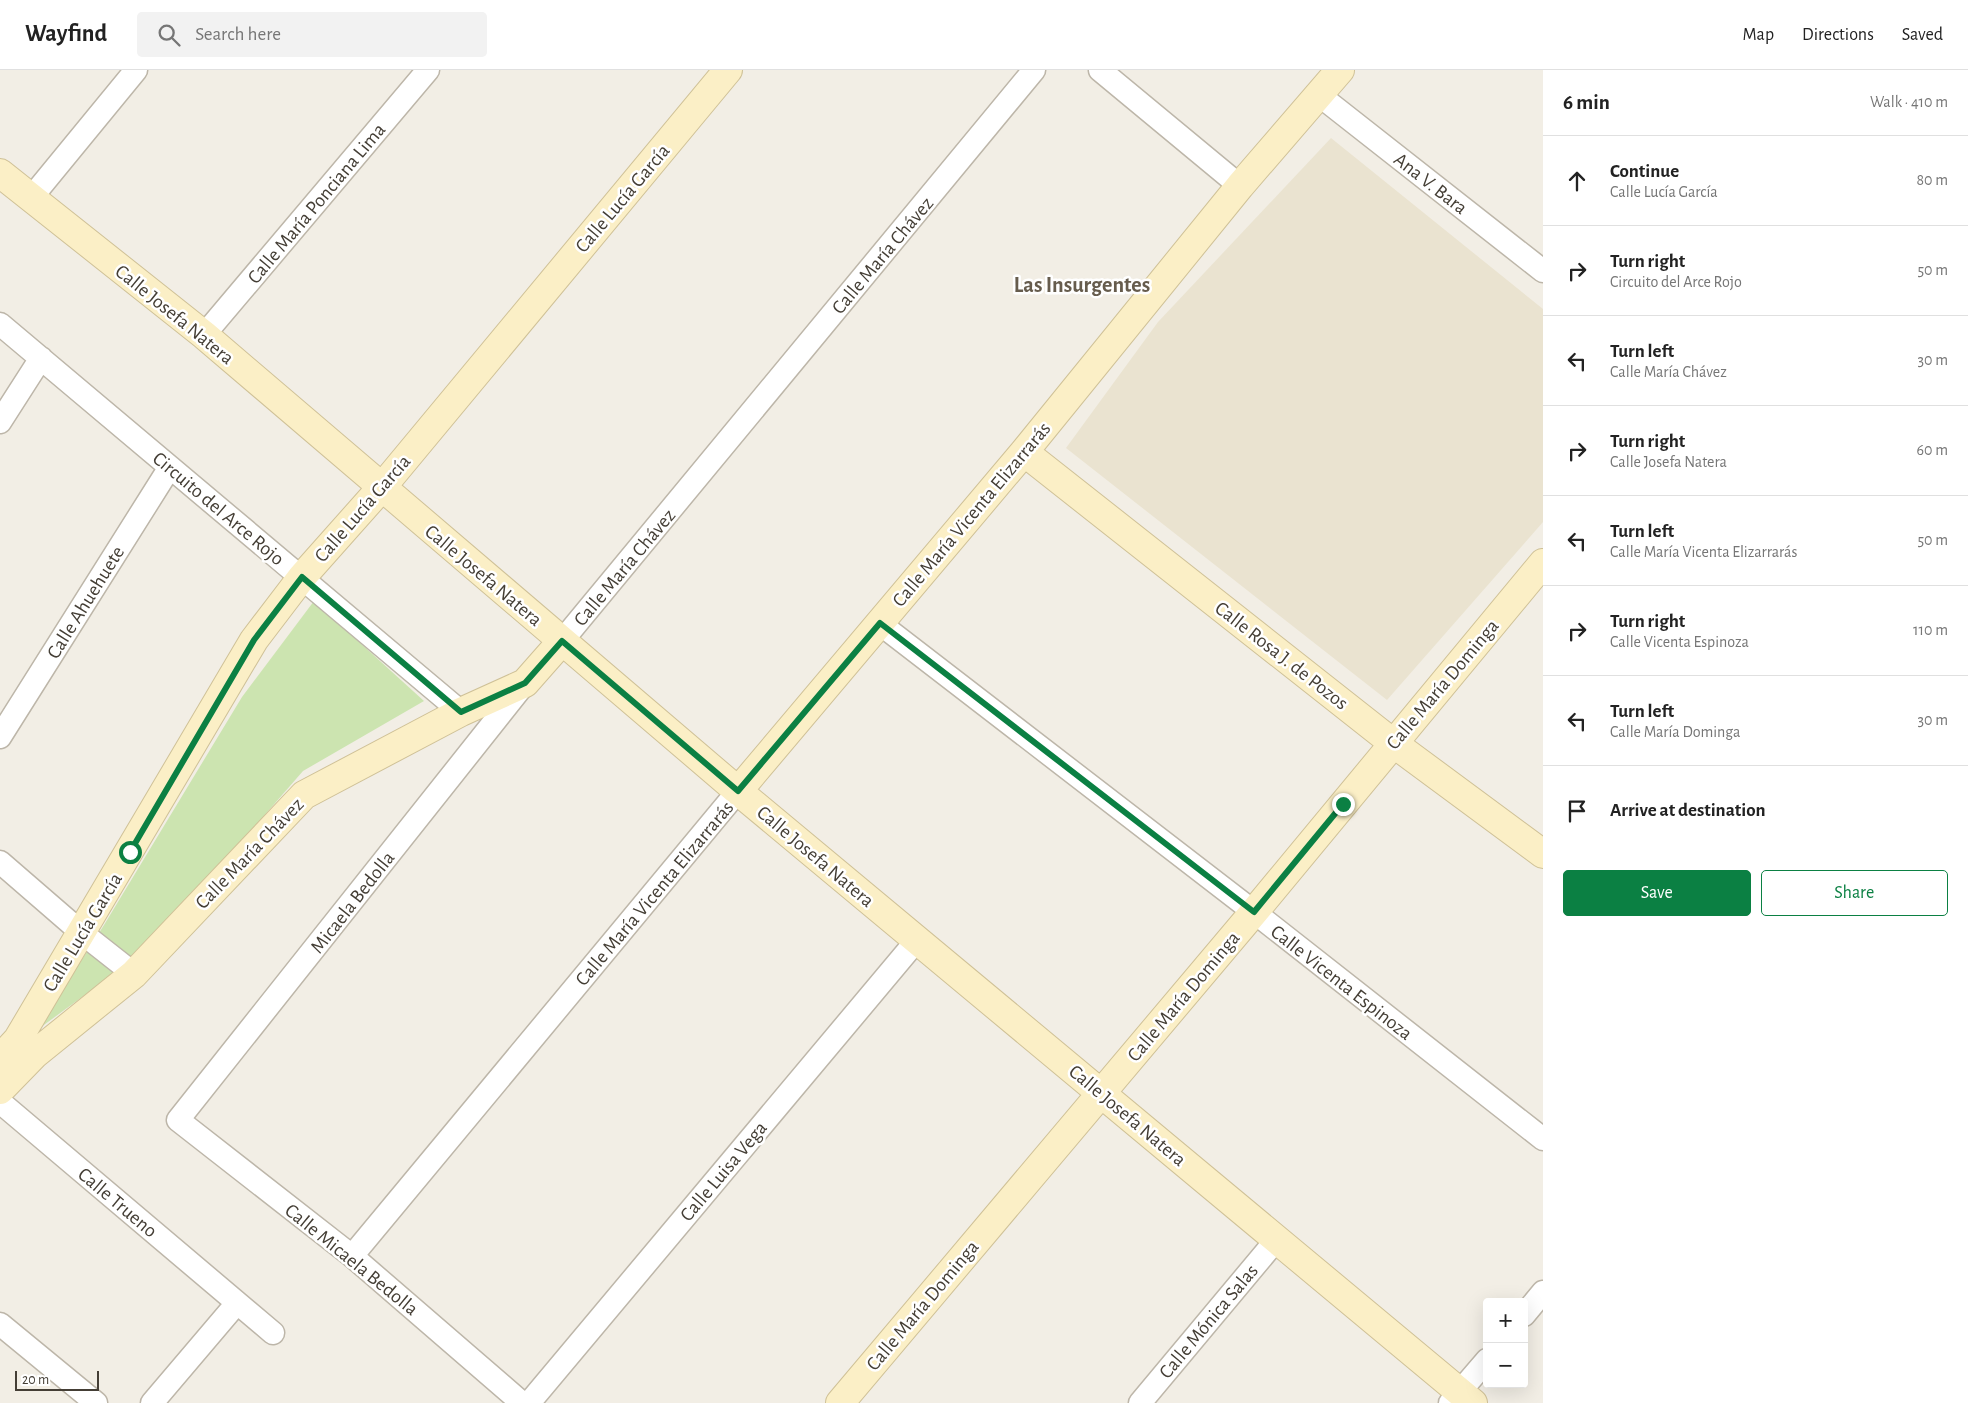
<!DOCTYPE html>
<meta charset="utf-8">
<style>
:root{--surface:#fff;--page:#f2f2f2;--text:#222;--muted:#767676;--line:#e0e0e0;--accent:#0b8043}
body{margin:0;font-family:"Alegreya Sans",sans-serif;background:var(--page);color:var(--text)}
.controls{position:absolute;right:15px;bottom:15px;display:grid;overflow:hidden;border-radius:5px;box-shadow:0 5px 20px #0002}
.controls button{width:45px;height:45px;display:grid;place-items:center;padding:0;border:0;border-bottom:1px solid var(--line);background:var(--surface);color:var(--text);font:25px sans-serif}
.scale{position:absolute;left:15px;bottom:12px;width:84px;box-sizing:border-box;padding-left:5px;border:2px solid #443e35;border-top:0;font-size:14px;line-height:18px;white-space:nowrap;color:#443e35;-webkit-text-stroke:4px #fff;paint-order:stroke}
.stop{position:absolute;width:15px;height:15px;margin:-11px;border:4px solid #0b8043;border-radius:50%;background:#fff}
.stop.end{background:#0b8043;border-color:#fff;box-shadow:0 1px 5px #0008}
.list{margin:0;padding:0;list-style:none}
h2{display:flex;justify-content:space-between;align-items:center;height:65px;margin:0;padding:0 20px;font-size:21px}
h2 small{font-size:16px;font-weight:400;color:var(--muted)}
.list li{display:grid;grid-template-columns:32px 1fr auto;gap:15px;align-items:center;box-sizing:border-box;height:90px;padding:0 20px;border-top:1px solid var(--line)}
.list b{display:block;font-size:19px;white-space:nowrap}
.list p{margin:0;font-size:16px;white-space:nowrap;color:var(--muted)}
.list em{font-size:16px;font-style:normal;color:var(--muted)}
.actions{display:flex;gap:10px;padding:15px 20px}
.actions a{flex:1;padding:11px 0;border:1px solid var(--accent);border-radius:5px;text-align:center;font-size:18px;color:var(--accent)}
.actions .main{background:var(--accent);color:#fff}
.icon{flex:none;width:28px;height:28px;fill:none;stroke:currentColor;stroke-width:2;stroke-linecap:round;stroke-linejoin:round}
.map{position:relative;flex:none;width:1543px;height:1333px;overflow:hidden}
header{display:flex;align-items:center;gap:30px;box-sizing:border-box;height:70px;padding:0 25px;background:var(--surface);border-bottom:1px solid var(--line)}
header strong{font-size:24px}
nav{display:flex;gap:28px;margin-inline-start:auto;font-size:18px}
.search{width:350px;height:45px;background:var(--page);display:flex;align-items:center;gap:12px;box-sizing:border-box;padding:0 18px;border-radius:5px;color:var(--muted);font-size:19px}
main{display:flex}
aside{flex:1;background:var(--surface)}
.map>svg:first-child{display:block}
.education{fill:#eae3d0}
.green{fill:#cce4b0}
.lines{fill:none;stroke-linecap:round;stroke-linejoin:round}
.street-casing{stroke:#bdb6a9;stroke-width:25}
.secondary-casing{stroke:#cfc197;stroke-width:30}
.street{stroke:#fff;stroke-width:22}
.secondary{stroke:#fbefc6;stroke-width:28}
.route{stroke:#0b8043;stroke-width:6}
.labels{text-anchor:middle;stroke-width:5;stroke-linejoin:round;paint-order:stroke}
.street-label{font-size:20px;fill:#443e35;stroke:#fff}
.quarter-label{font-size:22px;font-weight:bold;fill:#665c4d;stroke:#fff}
</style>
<header>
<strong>Wayfind</strong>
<div class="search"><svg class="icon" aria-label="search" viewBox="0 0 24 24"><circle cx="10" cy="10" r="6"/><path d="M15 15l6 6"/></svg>Search here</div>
<nav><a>Map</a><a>Directions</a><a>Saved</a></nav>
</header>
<main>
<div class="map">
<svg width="1543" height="1333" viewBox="0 0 1543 1333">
<rect width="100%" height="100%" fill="#f2eee5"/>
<!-- education -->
<path class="education" d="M1331,68L1543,239V452L1387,630L1066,378L1158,252Z"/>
<!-- green -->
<path class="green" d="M314,531L424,631L303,701L149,878L37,960L104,855L242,627Z"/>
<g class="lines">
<!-- street casing -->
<g class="street-casing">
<path id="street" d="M1100,0L1240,116
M1319,25L1543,201
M31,128L136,0
M0,254L461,642
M204,265L428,0
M0,352L41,288
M879,553L1254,842L1543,1069
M562,571L1034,0
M0,667L170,397
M0,792L82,863L134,904
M0,1032L273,1263
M352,1186L738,721
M1524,1245L1543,1222
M0,1254L96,1333
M152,1333L237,1233
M522,1333L352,1186L178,1050L525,613
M529,1333L917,870
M1140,1333L1277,1169
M1450,1333L1487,1290"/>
</g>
<!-- secondary casing -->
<g class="secondary-casing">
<path id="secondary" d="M0,103L204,265L738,721L1473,1333
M1024,382L1393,673L1543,784
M738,721L1024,382L1240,116L1340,0
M0,989L18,969L254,570L302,507L382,417L728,0
M0,1020L35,984L134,904L304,725L461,642L525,613L562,571
M840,1333L1254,842L1543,493"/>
</g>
<!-- street -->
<use href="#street" class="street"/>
<!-- secondary -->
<use href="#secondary" class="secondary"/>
</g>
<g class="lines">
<!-- route -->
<path class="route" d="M130,782L254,570L302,507L461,642L525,613L562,571L738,721L880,553L1254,842L1343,734"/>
</g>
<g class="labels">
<!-- street labels -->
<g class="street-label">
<text transform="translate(1431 113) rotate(38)" y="7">Ana V. Bara</text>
<text transform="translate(622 128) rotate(-50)" y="7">Calle Lucía García</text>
<text transform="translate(316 133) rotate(-50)" y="7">Calle María Ponciana Lima</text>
<text transform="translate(882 185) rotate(-50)" y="7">Calle María Chávez</text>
<text transform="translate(175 244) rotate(39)" y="7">Calle Josefa Natera</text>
<text transform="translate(219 438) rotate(40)" y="7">Circuito del Arce Rojo</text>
<text transform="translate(362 438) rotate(-49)" y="7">Calle Lucía García</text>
<text transform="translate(971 444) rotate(-50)" y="7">Calle María Vicenta Elizarrarás</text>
<text transform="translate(624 497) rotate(-50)" y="7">Calle María Chávez</text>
<text transform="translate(484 505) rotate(40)" y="7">Calle Josefa Natera</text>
<text transform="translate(85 532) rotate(-58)" y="7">Calle Ahuehuete</text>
<text transform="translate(1282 585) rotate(38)" y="7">Calle Rosa J. de Pozos</text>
<text transform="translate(1442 614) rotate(-50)" y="7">Calle María Dominga</text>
<text transform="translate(249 783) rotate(-46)" y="7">Calle María Chávez</text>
<text transform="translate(816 786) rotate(40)" y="7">Calle Josefa Natera</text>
<text transform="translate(654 823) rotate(-50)" y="7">Calle María Vicenta Elizarrarás</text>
<text transform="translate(352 832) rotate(-52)" y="7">Micaela Bedolla</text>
<text transform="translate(82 862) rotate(-59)" y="7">Calle Lucía García</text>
<text transform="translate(1342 912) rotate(38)" y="7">Calle Vicenta Espinoza</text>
<text transform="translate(1183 926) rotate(-50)" y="7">Calle María Dominga</text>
<text transform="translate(1128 1045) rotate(40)" y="7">Calle Josefa Natera</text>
<text transform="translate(723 1101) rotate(-50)" y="7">Calle Luisa Vega</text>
<text transform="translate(118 1132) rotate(40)" y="7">Calle Trueno</text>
<text transform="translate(352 1189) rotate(39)" y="7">Calle Micaela Bedolla</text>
<text transform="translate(922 1235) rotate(-50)" y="7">Calle María Dominga</text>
<text transform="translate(1208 1251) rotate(-50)" y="7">Calle Mónica Salas</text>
</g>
<!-- quarter labels -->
<g class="quarter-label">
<text x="1082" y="222">Las Insurgentes</text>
</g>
</g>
</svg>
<div class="controls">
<button>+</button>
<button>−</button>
</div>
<div class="scale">20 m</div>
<div class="stop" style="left:130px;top:782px"></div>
<div class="stop end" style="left:1343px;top:734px"></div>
</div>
<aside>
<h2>6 min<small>Walk · 410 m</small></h2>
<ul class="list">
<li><svg class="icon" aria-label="ahead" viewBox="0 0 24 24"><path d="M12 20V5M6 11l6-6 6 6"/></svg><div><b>Continue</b><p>Calle Lucía García</p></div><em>80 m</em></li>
<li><svg class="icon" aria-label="right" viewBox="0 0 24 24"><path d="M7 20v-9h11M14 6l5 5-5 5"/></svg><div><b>Turn right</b><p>Circuito del Arce Rojo</p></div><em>50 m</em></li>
<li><svg class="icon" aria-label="left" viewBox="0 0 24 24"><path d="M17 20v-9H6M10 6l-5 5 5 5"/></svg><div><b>Turn left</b><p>Calle María Chávez</p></div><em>30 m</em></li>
<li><svg class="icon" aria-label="right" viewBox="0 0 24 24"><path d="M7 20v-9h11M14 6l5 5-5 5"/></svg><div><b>Turn right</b><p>Calle Josefa Natera</p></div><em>60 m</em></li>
<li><svg class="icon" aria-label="left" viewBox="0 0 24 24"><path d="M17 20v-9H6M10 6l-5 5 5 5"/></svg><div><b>Turn left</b><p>Calle María Vicenta Elizarrarás</p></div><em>50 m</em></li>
<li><svg class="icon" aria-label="right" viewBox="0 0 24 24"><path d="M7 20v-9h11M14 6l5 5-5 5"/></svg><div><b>Turn right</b><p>Calle Vicenta Espinoza</p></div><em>110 m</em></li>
<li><svg class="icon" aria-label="left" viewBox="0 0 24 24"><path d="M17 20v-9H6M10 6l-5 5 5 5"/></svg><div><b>Turn left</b><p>Calle María Dominga</p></div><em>30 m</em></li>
<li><svg class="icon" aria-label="arrive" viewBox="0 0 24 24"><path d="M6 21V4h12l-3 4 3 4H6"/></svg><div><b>Arrive at destination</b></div></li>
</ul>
<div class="actions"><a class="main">Save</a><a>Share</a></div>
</aside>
</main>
